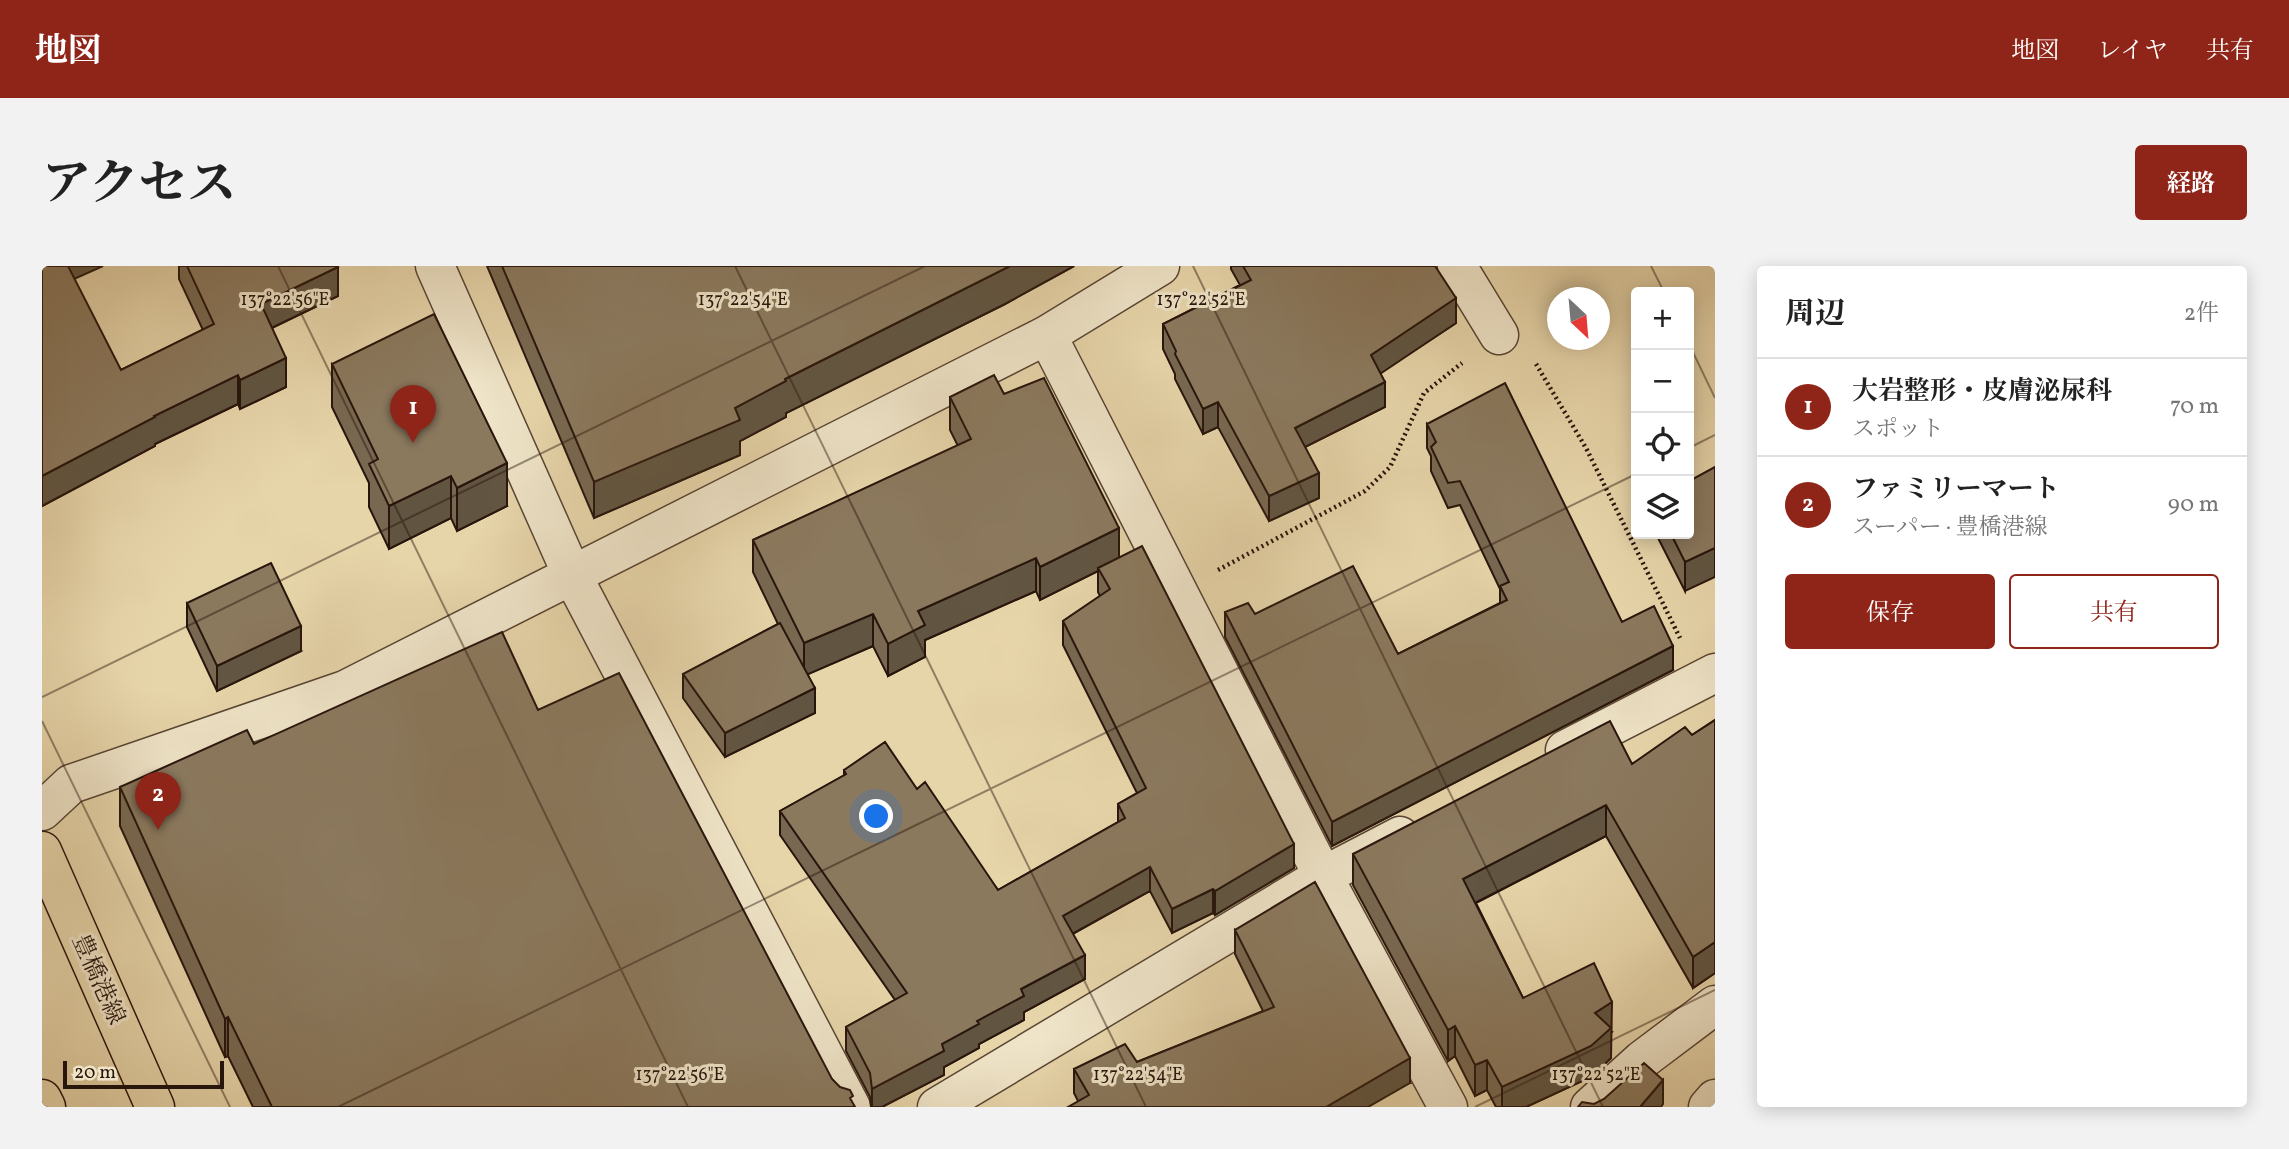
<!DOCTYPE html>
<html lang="ja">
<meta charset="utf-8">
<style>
:root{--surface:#fff;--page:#f2f2f2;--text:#222;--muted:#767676;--line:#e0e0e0;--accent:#8f2418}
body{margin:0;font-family:Vollkorn,"Noto Serif JP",serif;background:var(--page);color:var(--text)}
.controls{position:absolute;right:21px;top:21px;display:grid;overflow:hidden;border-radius:7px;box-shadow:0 4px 18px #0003}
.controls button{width:63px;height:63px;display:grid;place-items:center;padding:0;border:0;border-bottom:2px solid var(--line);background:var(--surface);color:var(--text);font:35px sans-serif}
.compass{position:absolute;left:1505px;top:21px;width:63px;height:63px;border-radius:50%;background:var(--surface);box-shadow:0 4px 18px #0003;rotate:154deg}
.scale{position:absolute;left:21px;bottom:18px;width:161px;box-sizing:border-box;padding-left:7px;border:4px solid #28150c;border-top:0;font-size:19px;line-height:24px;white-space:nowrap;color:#28150c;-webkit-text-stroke:5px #efe4c8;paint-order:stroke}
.you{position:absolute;left:835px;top:551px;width:24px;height:24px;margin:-18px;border:5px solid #fff;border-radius:50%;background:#1a73e8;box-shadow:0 0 0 10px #1a73e833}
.badge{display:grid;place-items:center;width:46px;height:46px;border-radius:50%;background:var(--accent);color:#fff;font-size:23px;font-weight:700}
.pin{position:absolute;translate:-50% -58px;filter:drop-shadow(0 2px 4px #0008)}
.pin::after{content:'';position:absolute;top:37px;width:24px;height:21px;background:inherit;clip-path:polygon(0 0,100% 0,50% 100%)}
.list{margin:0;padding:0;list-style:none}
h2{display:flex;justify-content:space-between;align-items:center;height:91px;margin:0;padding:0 28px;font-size:30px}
h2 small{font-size:23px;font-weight:400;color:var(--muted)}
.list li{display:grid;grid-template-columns:46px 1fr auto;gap:21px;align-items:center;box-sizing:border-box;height:98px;padding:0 28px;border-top:2px solid var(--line)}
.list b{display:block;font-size:26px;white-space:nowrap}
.list p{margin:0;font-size:23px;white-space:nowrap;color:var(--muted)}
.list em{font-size:23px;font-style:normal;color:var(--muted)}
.actions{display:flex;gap:14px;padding:21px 28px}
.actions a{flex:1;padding:16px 0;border:2px solid var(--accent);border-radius:7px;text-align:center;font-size:24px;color:var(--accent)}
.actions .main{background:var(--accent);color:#fff}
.icon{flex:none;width:38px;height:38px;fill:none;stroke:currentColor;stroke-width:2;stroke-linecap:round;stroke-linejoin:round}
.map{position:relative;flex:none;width:1673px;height:841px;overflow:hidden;border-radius:7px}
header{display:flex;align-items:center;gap:42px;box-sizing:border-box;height:98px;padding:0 35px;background:var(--accent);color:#fff}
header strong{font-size:33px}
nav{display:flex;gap:38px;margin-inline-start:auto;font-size:24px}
.intro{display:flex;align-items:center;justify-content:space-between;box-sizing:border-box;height:168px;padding:0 42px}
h1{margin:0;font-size:49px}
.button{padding:18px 32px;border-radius:7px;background:var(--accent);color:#fff;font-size:24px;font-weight:700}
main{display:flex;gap:42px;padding:0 42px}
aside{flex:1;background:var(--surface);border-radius:7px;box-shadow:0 4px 18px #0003}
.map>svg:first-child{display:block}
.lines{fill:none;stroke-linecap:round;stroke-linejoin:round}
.minor-casing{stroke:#584534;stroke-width:41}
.major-casing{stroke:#28150c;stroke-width:41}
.path{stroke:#28150c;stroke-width:4.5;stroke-dasharray:2 3.5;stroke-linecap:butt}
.minor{stroke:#efe4c8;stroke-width:38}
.major{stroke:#e7d5aa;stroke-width:38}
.wall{fill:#786851;stroke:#28150c;stroke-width:2}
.shaded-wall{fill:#615542;stroke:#28150c;stroke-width:2}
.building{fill:#8b795e;stroke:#28150c;stroke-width:2}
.ticks{fill:none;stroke:#28150c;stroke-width:2;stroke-opacity:0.45}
.labels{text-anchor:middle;stroke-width:6;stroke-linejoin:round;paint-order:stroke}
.street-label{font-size:24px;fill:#28150c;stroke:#efe4c8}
.ticks-label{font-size:18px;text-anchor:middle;fill:#28150c;stroke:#efe4c8;stroke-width:6;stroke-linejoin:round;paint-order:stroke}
</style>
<header>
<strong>地図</strong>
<nav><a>地図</a><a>レイヤ</a><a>共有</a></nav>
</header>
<div class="intro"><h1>アクセス</h1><a class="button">経路</a></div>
<main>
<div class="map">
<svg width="1673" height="841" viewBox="0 0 1673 841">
<rect width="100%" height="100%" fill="#e7d5aa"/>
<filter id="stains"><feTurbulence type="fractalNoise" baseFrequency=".00286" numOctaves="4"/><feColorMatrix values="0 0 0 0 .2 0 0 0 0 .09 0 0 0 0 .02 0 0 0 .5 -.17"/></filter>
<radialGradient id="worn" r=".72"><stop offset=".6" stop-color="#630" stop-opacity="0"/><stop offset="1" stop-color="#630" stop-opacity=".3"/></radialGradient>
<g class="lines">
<!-- minor casing -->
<g class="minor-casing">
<path id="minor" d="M393,0L531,311L809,841
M1415,0L1457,69
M1005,69L1281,610L1406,841
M1523,484L1673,407
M0,545L29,518L303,424L1005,69L1118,0
M895,841L1281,610L1358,570
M1548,841L1600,794L1673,739
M1666,841L1673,833"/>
</g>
<!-- major casing -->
<g class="major-casing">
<path id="major" d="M0,585L113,841
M0,833L4,841"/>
</g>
<!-- path -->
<path class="path" d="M1494,98L1544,182L1638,372
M1176,304L1323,225L1348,201L1382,127L1420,97"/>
<!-- minor -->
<use href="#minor" class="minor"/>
<!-- major -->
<use href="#major" class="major"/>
</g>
<!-- wall -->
<path class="wall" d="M0,0L79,104L161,64L137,13V0H295L296,30L230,62L244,121L198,143L196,138L113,178V180L0,240Z
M445,0H1032L963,38L744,147V151L698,175V189L552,252Z
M1189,0H1393L1414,57L1338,107L1343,141L1263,181L1277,232L1227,255L1176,161L1161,168L1133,113V108L1121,83V58L1198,19L1189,3Z
M290,98L465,240L415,265L409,252L347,283L327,241V217L290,141Z
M962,128L1077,291L1252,602L1173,649L1171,647L1130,667L1108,625L1031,668L1043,713L982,746V754L937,778V782L902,801V809L840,841H829L828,831L804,785V761L853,734L738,569V545L802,510V504L875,523L956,624L1076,556V538L1095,527L1021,379V355L1058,330L1056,326V305L998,334L994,325L883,374V391L846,410L831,380L765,408L773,447L683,491L641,432V408L736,358L711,306V274L916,180L908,164V131Z
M1385,158L1580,356L1631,404L1290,580L1183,371V346L1213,348L1356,388L1458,337V323L1418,239L1406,242L1389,205V190L1385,182Z
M1614,268H1647L1643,325Z
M145,337L259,385L175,425L145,361Z
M496,444L790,813L813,841H211L186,790L183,791L78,560V521L212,478Z
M1673,454V707L1651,722L1564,570L1434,637L1481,732L1570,766L1569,767V792L1549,811L1484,841H1454L1445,824L1433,830L1413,790L1406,795L1311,619V588L1590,498L1650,469Z
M1193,664L1368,817L1036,835L1032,827V803L1095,796L1221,745L1193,688Z"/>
<!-- shaded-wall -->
<path class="shaded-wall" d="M21,0H61L21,18Z
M968,0H1032L963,38L744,147V151L698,175V189L552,252V216L693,142L743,113Z
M296,1V30L219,67V38Z
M1414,32V57L1329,114V89Z
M244,92V121L198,143V114Z
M196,109V138L113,178V180L0,240V210L112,150Z
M1343,116V141L1253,186V162Z
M1176,136V161L1161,168V143Z
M465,197V240L415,265V222Z
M1277,207V232L1227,255V230Z
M409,210V252L347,283V240Z
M1077,262V295L1056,302V305L998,334V301Z
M1673,282V311L1643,325V296Z
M994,292V325L883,374V391L846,410V378L876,345Z
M831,348V380L762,410V377Z
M259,360V385L175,425V400Z
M1631,380V404L1290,580V556Z
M773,422V447L683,491V467Z
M1564,539V570L1421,643V613Z
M1252,578V602L1173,649V625Z
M1108,601V625L1021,673V650Z
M1171,623V647L1130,667V643Z
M1673,676V707L1651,722V691Z
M1043,689V713L982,746V754L937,778V782L902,801V809L840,841H830V823L935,755L979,723Z
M1570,736L1569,792L1549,811L1484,841H1460V821L1553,747Z
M186,751V790L183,791V753Z
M1413,760V790L1406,795V764Z
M1368,792V817L1326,841H1284Z
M1445,794V824L1433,830V799Z
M1621,814V838L1619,841H1598Z"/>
<!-- building -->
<path class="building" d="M0,0H26L79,104L172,58L145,0H295L296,1L219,38L244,92L198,114L196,109L112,150L113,151L0,210Z
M460,0H968L743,113L744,115L693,142L698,154L552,216Z
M1201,0H1393L1414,32L1329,89L1343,116L1253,162L1277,207L1227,230L1176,136L1161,143L1133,88L1134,85L1121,58L1209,14Z
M392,48L465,197L415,222L409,210L347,240L327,198L336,193L290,98Z
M952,109L962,128L1002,112L1077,262L998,301L994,292L876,345L883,359L846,378L831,348L762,377L711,274L929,173L908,131Z
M1463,117L1580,356L1612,340L1631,380L1290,556L1183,346L1206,337L1213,348L1311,300L1356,388L1465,334L1458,320L1467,316L1418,215L1406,217L1389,181L1394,176L1385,158Z
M1673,201V282L1643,296L1629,268H1647V215Z
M1100,280L1252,578L1173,625L1171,623L1130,643L1108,601L1021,650L1043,689L979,723L982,730L935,755L937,758L900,778L902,785L830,823L828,807L804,761L865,727L738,545L804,508L802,504L843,476L875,523L883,516L956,624L1083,552L1076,538L1104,522L1021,355L1068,323L1056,302Z
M229,297L259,360L175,400L145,337Z
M738,357L773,422L683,467L641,408Z
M460,366L496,444L577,407L790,813L798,821L808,824L811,830L808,832L813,841H230L186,751L183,753L78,521L205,464L212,478Z
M1673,454V676L1651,691L1564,539L1421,613L1481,732L1552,697L1570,736L1553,747L1569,762L1549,780L1460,821L1445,794L1433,799L1413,760L1406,764L1311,588L1568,455L1590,498L1643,461L1650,469Z
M1273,616L1368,792L1284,841H1026L1047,829L1032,803L1083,778L1095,796L1232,741L1193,664Z
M1602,797L1621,814L1598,841H1536L1540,836L1552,838L1562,833Z"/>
<!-- ticks -->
<path class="ticks" d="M236,0L646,841M693,0L1104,841M1151,0L1561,841M1609,0L1622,26M1647,78L1673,132M1647,182L1673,169M0,431L883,0M0,455L188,841M296,841L1594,208M1433,841L1673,724"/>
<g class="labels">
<!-- street labels -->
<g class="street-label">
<text transform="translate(57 713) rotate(66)" y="8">豊橋港線</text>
</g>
</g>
<g class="ticks-label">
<text x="243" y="39">137°22'56"E</text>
<text x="701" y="39">137°22'54"E</text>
<text x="1159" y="39">137°22'52"E</text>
<text x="638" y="814">137°22'56"E</text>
<text x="1096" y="814">137°22'54"E</text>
<text x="1554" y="814">137°22'52"E</text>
</g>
<rect width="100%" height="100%" filter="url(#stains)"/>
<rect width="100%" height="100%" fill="url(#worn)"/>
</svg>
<div class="controls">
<button>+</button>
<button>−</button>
<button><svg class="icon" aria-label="locate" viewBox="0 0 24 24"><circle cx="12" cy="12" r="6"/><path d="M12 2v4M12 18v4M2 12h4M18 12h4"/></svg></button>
<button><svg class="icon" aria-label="layers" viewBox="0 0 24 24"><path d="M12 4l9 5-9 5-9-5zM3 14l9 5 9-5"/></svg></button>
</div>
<svg class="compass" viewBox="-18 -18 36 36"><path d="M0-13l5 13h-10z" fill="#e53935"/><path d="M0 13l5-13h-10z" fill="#767676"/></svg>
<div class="scale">20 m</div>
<div class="you"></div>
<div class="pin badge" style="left:371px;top:177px">1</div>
<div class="pin badge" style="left:116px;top:564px">2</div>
</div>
<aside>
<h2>周辺<small>2件</small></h2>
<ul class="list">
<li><span class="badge">1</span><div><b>大岩整形・皮膚泌尿科</b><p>スポット</p></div><em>70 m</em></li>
<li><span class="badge">2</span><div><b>ファミリーマート</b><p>スーパー · 豊橋港線</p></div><em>90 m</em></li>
</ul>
<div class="actions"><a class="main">保存</a><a>共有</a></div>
</aside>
</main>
